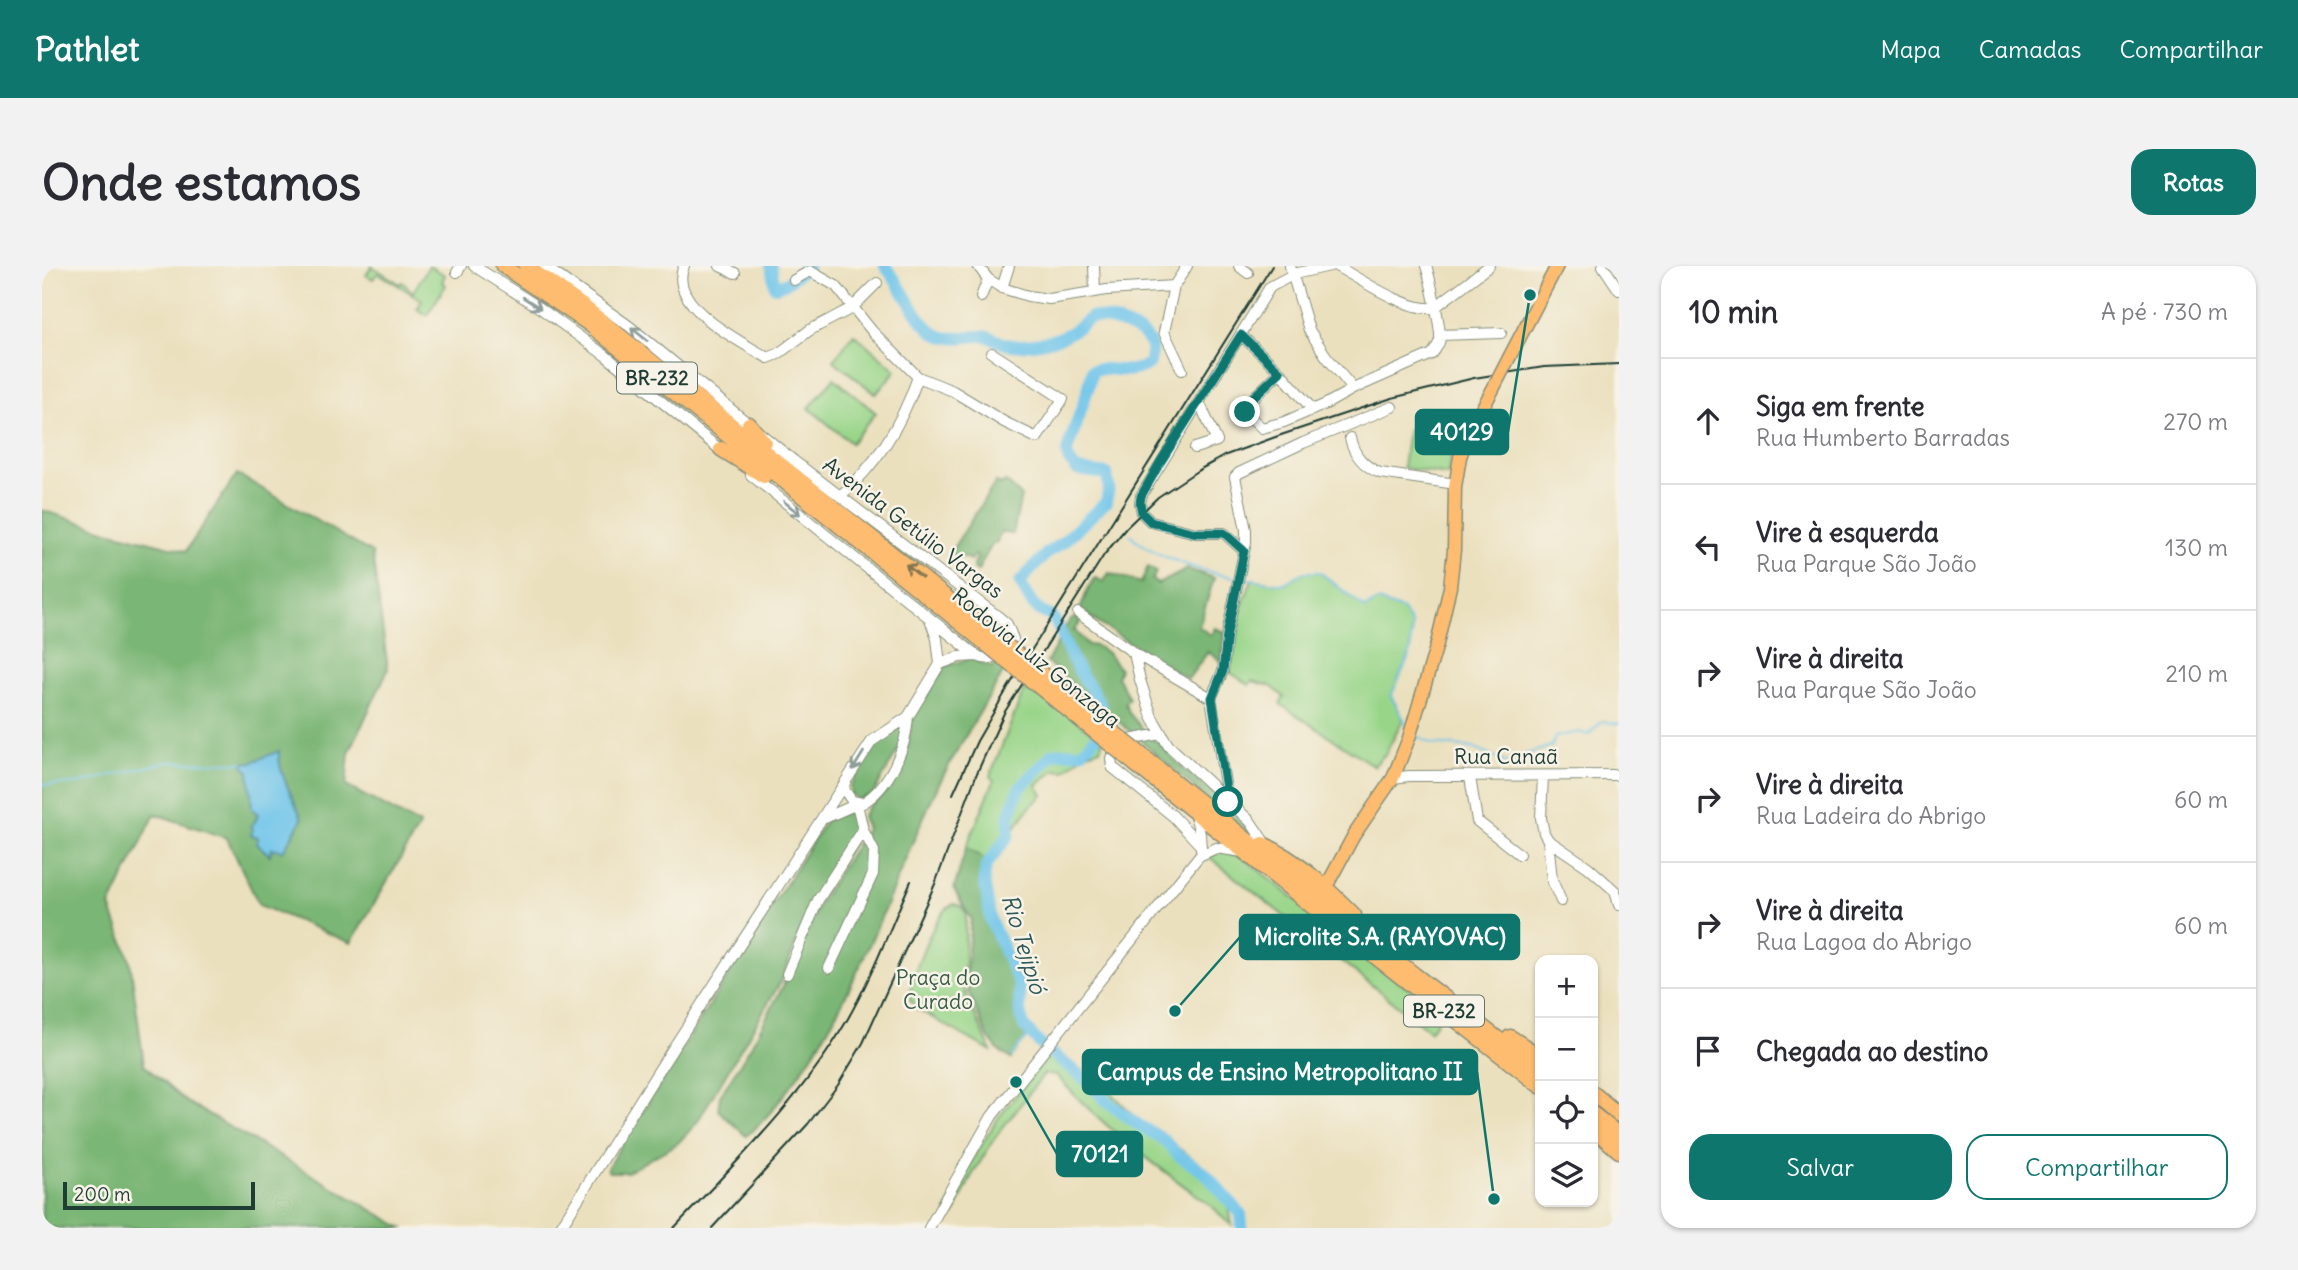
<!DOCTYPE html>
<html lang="pt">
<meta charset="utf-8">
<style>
:root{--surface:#fff;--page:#f2f2f3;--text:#2b2b33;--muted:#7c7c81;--line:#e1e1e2;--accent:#0f766e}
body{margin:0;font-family:Delius,sans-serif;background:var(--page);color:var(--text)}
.controls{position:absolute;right:21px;bottom:21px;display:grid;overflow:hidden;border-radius:14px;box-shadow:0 2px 5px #0004}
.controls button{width:63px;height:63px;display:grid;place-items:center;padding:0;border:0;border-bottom:2px solid var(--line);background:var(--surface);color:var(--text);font:35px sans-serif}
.scale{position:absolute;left:21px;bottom:18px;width:192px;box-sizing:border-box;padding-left:7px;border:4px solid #1f3d34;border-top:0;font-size:19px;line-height:24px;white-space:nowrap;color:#1f3d34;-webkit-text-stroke:5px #f7f3e8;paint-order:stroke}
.stop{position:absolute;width:21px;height:21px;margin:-16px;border:5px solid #0f766e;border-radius:50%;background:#fff}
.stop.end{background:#0f766e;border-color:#fff;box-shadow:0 2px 7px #0008}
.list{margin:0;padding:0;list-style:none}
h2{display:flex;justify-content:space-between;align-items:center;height:91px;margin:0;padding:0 28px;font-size:30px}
h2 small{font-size:23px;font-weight:400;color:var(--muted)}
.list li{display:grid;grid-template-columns:46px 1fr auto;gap:21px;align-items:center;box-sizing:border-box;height:126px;padding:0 28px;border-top:2px solid var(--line)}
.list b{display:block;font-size:26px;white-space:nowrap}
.list p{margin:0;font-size:23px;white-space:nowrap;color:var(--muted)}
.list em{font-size:23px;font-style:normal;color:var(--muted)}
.actions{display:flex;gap:14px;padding:21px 28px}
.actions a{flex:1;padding:16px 0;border:2px solid var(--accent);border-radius:21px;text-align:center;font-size:24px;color:var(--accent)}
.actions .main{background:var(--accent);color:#fff}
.icon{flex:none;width:38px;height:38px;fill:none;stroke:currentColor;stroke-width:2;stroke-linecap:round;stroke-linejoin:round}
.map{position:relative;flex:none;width:1577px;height:962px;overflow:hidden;border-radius:21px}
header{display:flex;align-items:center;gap:42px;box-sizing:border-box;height:98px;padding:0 35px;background:var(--accent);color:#fff}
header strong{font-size:33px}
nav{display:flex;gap:38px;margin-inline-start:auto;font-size:24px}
.intro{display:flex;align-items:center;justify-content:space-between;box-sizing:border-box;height:168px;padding:0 42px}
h1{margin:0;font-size:49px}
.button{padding:18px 32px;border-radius:21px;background:var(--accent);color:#fff;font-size:24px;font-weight:700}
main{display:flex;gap:42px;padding:0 42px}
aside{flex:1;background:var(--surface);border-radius:21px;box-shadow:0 2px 5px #0004}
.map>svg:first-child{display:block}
.green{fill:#99d589;stroke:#5c895e;stroke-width:2}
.forest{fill:#7ab675;stroke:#4c7a54;stroke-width:2;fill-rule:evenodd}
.water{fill:#6dc4ea;stroke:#46808f;stroke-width:2}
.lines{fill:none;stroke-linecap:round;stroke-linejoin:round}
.stream{stroke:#6dc4ea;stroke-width:2}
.river{stroke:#6dc4ea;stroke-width:12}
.minor-casing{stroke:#858e79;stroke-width:12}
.major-casing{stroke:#858e79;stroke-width:15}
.highway-casing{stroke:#858e79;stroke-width:17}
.minor{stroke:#fff;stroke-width:10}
.major{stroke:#fdbc70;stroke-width:12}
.highway{stroke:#fdbc70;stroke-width:14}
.tram{stroke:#1f3d34;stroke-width:2}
.rail{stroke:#1f3d34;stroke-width:2}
.major-bridge-casing{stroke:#858e79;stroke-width:15;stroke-linecap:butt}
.highway-bridge-casing{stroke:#858e79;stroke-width:17;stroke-linecap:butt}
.major-bridge{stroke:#fdbc70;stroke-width:12}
.highway-bridge{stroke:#fdbc70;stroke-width:14}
.oneway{stroke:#8f9e9a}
.oneway2{stroke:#83764f}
.route{stroke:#0f766e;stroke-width:9}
.labels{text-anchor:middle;stroke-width:5;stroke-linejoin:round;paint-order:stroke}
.shield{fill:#f7f3e8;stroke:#60746a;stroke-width:2}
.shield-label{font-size:19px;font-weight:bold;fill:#1f3d34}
.street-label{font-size:21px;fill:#1f3d34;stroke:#f7f3e8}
.park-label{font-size:21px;fill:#375b45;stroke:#f7f3e8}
.water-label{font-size:23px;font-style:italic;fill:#2f5858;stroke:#f7f3e8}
.leader{fill:none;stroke:#0f766e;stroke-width:2.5}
.callout-dot{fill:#0f766e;stroke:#f7f3e8;stroke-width:2.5}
.callout{fill:#0f766e;stroke:#0f766e;stroke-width:2.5}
.callout-label{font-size:23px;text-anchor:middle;font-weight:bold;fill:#fff}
</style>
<header>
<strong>Pathlet</strong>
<nav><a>Mapa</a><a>Camadas</a><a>Compartilhar</a></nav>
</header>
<div class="intro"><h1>Onde estamos</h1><a class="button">Rotas</a></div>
<main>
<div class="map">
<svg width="1577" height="962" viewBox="0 0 1577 962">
<rect width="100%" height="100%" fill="#f7f3e8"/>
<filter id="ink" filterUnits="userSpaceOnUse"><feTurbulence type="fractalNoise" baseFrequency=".0143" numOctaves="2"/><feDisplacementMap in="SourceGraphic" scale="14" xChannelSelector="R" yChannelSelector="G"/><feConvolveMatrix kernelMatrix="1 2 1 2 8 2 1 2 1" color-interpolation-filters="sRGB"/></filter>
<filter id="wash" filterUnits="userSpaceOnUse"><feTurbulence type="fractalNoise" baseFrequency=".00686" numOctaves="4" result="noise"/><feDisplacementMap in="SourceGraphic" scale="28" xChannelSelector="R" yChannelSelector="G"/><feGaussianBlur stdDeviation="1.57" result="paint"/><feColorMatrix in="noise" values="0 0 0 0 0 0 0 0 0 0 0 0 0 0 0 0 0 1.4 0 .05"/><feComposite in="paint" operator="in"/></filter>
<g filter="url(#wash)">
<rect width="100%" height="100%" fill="#ebe0be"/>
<!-- green -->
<path class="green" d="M330,0L358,18L360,16L371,26L387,0L403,9L400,16L404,19L385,49L375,43L380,34L336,7L331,13L324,9Z
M812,68L854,104L834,128L791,94Z
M792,112L834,147L809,177L767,142Z
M1366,163L1411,170L1406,209L1361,202Z
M1262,306H1278L1323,342L1336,335L1361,344L1370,360L1368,388L1349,430L1361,452L1360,456L1344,487L1332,500L1238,438L1242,431L1229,420L1210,415L1207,419L1186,405L1195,355L1210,313L1241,318Z
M988,417L1061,475L1058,483L1043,488L1022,505L1013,504L995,519L1001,529L989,540L947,596L924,582L952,515L948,510L981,427Z
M1179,585L1200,591L1399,748L1388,765L1167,591Z
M912,638L919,640L924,647L922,724L949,785L875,743L867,732C869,711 892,646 912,638Z
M1007,782L1063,820L1091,849L1165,903L1184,926L1190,959C1180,954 1176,944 1167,938C1113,899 1058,859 1014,809L1002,808L952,873L929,911L912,949L904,946L920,912L956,852L1005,791L1002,789Z"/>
<!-- forest -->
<path class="forest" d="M195,208L330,287L346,403L307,487L304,520L378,559L309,677L217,639L185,572L113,548L68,640L88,694L102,799L143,835L361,962H0V244L66,265L144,285ZM237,486C235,507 252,532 260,553L247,576L230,582L227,589L216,578L217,571L211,562L216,547L211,543L207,506L200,497L210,496Z
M954,216L958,219L964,216L979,230L971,268L959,266L955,276L950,278C946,288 939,295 936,305L931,302L935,291L932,289L929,294L917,289L906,290Z
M1106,301L1114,306L1110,314L1116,318L1146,303L1172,312L1157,361L1169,369L1173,362L1183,366L1180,396L1166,386L1146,413L1056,357L1038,343C1044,331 1043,325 1053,311L1061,316L1067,307L1099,317Z
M1033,351L1039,356L1032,364L1046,379C1061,379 1069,391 1078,403L1075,411L1087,432L1083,437L1087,447L1109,473L1114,474L1142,504L1205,555L1212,563L1209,568L1175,542L1101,476L1005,396L1026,357Z
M929,392L950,401L959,397L965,400C943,439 918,477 898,516C849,615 819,724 753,814C738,834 724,855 704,870L676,844L678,830L709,780L747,709L779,634L825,562L820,551L826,541L844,526L855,508L865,486L870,452L903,400Z
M861,459L862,474L831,528L815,534L808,527V520L833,478Z
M812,542L818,564L761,658L741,712L654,858L636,877L585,906H567L565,902L784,554Z
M924,582L947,596C927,628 965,685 976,716C983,735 972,749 989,768L976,781L969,793L956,784L946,771L926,725L924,713L929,653L912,623Z"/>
<!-- water -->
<path class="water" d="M237,485C235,506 252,532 260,553L241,585L230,582L228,589L215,578L216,571L209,569L211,562L208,560L213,556L216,548L210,543L207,506L200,497L210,496Z"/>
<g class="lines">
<!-- stream -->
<path class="stream" d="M1089,269C1107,289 1164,307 1191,311
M1200,312L1241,318L1262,306H1278L1323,342L1336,335L1361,344L1370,360L1368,388L1349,430L1363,455L1364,464
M1375,470L1390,478L1431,482L1467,498L1475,491L1510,480L1513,471L1537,466L1547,469L1560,455L1577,458
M0,519L35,518L125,496L200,497
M970,791L976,781L989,768"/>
<!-- river -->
<path class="river" d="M729,0L733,21L744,17L766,0
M843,0C860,20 871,49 891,66C904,76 924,70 939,70C949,69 955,76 964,78C973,81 982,79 991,78C1018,74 1028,69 1049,51C1065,52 1103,61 1109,80C1110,84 1108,92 1108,97C1086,112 1072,99 1050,104L1047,120L1025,185L1026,193L1035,204L1065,208L1067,222L1064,236L1020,277L1005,287L978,316C986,332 992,346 1010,350C1020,365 1023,381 1032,396C1044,419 1060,431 1064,460L1040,486L1012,487L977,523L967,551V569L944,600L942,614L949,655L977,718L978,747L982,760L999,779L1049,818L1064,835L1095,858L1121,873L1136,889L1163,907L1199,948L1200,962"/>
</g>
</g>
<g filter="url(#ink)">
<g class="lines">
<!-- minor casing -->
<g class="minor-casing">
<path id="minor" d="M432,0L498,42L564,90L681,186
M502,0L587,60L752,195L958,352L965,358L971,373C960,385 952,398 935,390L709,209
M642,0C624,39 699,76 726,92L736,88L768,64L810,42L835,17
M678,0L693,7
M936,0L946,13L960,22L986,30L1007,33L1065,24L1132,20
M1052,0L1053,25
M1197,0L1206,7
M1248,0L1267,64L1284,90L1311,123
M1294,0C1320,14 1364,45 1392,42L1447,0
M1561,0L1577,24
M415,6L419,0
M752,14L768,5L794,20L830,65L876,111L911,125L962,156L995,172L1021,133L950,87
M960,22L967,0
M939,31L946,13
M1199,69L1238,106L1270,143
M1398,69L1459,67
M1140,104L1122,66L1132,20L1145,0
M1238,106L1202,141L1203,146L1220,162L1242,156L1284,138L1311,123L1390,88C1394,83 1397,79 1398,73C1399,63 1388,11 1384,0
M1308,172C1312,189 1321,200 1338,207L1414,218
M1153,182L1175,175L1157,136
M798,230C836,198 860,157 876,111
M1202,285L1182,267H1154L1109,256L1100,247L1098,237L1099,230L1228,21L1252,8L1288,0
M1036,347L1092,387L1169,432
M888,353L895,373L898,398
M1092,387L1098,414L1110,451L1126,479L1208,555L1225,580
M866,451C864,482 848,520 821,537L810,535L803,525L802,518L830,475L866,451L898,398L917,391L935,390
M1118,468L1082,475L1069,492L1070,501L1131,550L1159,580
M1501,510L1499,552L1502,567L1506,574L1546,601L1573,625
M1428,511L1435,555L1477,588
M1351,512L1367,510L1577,509
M1186,536L1169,432L1181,405L1185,368L1204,276V264L1193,211L1197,207L1261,177L1350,141
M1153,548L1158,568L1159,583
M1506,574L1510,614L1519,635
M1573,625L1577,639
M787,702L831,608L832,585L821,564
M745,708L776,634L821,564L815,538L783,552
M518,962L619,801L802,518
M887,962L950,850L1157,590L1174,582L1201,586"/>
</g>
<!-- major casing -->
<g class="major-casing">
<path id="major" d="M1468,90L1515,0
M1284,621L1312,569L1351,512L1367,472L1395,378L1408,321L1412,284L1413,221L1418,191L1427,166L1450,125"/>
</g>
<!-- highway casing -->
<g class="highway-casing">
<path id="highway" d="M461,0L547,58L938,373
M484,0L542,41L944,363
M707,158L722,176
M679,183L722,210
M1101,490L1373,709L1498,805
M1094,499L1307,670L1498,820
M1221,578C1256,594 1286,623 1312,649
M1468,771L1498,790
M1551,827L1577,849
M1551,848L1577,869
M1551,863L1577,885"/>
</g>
<!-- minor -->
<use href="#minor" class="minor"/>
<!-- major -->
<use href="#major" class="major"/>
<!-- highway -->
<use href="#highway" class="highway"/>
<!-- tram -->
<path class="tram" d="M670,962L766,858L796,819L821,777L893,618L935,507L962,447L1062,289L1084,262L1116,231L1155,205L1184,189L1239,169L1350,132L1432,112L1502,101L1577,98"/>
<!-- rail -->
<path class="rail" d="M911,528L935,475L967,420L1230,0
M632,962C693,897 759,833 804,756C830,711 848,662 869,615"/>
<!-- major-bridge casing -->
<g class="major-bridge-casing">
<path id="major-bridge" d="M1450,125L1468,90"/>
</g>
<!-- highway-bridge casing -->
<g class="highway-bridge-casing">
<path id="highway-bridge" d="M944,363L1101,490
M938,373L1094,499"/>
</g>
<!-- major-bridge -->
<use href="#major-bridge" class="major-bridge"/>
<!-- highway-bridge -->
<use href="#highway-bridge" class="highway-bridge"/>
</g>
<!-- one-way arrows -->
<defs><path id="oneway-shaft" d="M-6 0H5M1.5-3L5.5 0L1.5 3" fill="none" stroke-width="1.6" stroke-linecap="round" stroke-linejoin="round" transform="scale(1.75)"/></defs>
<g class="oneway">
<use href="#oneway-shaft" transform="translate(490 37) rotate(33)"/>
<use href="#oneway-shaft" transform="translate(597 68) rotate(-141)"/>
<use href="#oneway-shaft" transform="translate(750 242) rotate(39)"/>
<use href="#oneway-shaft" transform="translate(816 495) rotate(122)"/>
</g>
<use class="oneway2" href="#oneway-shaft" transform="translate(872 305) rotate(-141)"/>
</g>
<g class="lines" filter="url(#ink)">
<!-- route -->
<path class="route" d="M1186,536L1170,432L1181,405L1185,368L1202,285L1182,267H1154L1109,256L1100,247L1098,237L1099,230L1119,195L1199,69L1238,106L1204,138L1201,143L1203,146"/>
</g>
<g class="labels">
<!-- shield labels -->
<g class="shield">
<rect x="575" y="96.5" width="80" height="31" rx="5"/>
<rect x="1362" y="729.5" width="80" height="31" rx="5"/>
</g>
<g class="shield-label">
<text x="615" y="119">BR-232</text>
<text x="1402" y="752">BR-232</text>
</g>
<!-- street labels -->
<g class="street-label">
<text transform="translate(871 262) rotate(37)" y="7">Avenida Getúlio Vargas</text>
<text transform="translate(994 392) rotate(39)" y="7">Rodovia Luiz Gonzaga</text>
<text x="1464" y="498">Rua Canaã</text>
</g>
<!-- park labels -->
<g class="park-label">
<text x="896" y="719">Praça do<tspan x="896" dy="24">Curado</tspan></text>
</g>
<!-- water labels -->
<g class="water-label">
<text transform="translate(982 678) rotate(73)" y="8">Rio Tejipió</text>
</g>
</g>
<!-- callouts -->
<path class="leader" d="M1488 29L1466 166M1133 745L1198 671M1452 933L1435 806M974 816L1015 888"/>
<g class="callout-dot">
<circle cx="1488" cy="29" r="7"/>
<circle cx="1133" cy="745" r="7"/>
<circle cx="1452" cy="933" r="7"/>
<circle cx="974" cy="816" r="7"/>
</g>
<g class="callout">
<rect x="1374" y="144" width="92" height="44" rx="7"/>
<rect x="1198" y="649" width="279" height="44" rx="7"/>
<rect x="1041" y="784" width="394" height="44" rx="7"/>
<rect x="1015" y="866" width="85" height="44" rx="7"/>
</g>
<g class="callout-label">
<text x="1420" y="174">40129</text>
<text x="1338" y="679">Microlite S.A. (RAYOVAC)</text>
<text x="1238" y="814">Campus de Ensino Metropolitano II</text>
<text x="1058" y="896">70121</text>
</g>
</svg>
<div class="controls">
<button>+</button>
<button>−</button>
<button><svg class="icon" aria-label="locate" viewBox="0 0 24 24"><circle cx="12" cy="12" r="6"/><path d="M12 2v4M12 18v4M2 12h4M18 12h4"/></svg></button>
<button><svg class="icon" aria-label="layers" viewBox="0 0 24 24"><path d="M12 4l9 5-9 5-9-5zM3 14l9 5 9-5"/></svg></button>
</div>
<div class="scale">200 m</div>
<div class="stop" style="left:1186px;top:536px"></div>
<div class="stop end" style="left:1203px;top:146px"></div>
</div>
<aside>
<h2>10 min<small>A pé · 730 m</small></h2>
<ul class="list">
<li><svg class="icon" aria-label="ahead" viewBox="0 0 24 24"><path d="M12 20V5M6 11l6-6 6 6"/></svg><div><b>Siga em frente</b><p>Rua Humberto Barradas</p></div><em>270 m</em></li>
<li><svg class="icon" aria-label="left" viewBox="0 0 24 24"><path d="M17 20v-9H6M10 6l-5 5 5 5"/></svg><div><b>Vire à esquerda</b><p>Rua Parque São João</p></div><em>130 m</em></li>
<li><svg class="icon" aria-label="right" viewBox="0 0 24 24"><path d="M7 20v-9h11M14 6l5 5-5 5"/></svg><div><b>Vire à direita</b><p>Rua Parque São João</p></div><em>210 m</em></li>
<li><svg class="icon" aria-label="right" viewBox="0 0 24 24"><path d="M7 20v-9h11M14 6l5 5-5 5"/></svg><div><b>Vire à direita</b><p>Rua Ladeira do Abrigo</p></div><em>60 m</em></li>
<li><svg class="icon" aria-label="right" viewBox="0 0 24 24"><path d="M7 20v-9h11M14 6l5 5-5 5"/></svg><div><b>Vire à direita</b><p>Rua Lagoa do Abrigo</p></div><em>60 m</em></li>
<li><svg class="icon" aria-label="arrive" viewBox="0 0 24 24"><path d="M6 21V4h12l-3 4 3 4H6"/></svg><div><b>Chegada ao destino</b></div></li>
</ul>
<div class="actions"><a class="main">Salvar</a><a>Compartilhar</a></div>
</aside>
</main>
